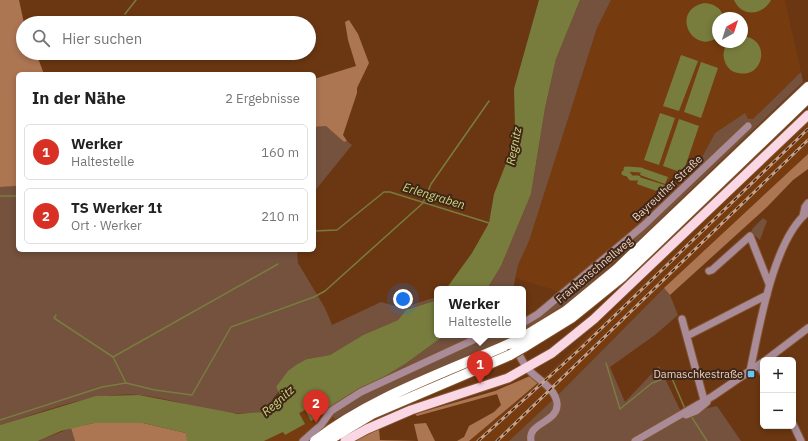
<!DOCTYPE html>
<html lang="de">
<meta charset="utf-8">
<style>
:root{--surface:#fff;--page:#f6f6f6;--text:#222;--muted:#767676;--line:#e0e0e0;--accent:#d93025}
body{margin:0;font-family:"IBM Plex Sans",sans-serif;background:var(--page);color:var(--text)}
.controls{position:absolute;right:12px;bottom:12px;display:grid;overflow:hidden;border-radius:6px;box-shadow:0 2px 6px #0003}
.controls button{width:36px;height:36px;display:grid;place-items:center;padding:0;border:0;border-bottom:1px solid var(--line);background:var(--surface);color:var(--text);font:20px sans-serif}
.compass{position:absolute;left:712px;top:12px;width:36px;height:36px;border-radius:50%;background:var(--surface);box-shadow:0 2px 6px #0003;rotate:39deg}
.you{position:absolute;left:403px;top:299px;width:14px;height:14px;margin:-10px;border:3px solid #fff;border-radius:50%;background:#1a73e8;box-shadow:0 0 0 6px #1a73e833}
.badge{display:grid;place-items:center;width:26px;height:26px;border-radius:50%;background:var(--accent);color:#fff;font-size:13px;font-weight:700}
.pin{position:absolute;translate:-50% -33px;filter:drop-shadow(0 1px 2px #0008)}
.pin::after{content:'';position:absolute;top:21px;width:14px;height:12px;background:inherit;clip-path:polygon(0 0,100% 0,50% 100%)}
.popup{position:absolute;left:434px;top:286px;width:92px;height:52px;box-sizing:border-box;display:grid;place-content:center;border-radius:6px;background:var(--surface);filter:drop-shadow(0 1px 3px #0005);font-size:13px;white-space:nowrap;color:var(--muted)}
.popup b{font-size:15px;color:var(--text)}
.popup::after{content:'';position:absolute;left:50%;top:100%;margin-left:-8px;border:8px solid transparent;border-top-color:var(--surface)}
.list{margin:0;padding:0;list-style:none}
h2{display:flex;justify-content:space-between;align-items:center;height:52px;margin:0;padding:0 16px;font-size:17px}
h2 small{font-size:13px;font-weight:400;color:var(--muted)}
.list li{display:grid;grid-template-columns:26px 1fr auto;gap:12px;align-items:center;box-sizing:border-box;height:56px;margin:0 8px 8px;padding:0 8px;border:1px solid var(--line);border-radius:6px}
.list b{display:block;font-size:15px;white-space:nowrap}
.list p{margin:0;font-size:13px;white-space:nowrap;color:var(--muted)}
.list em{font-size:13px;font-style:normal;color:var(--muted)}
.icon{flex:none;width:22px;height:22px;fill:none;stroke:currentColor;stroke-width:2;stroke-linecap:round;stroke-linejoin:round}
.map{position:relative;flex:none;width:808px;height:441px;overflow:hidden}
.search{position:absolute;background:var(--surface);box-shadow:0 2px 6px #0003;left:16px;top:16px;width:300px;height:44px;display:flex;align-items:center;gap:10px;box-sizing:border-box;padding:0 14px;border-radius:22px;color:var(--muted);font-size:15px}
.panel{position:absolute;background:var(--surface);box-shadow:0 2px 6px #0003;left:16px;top:72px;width:300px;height:180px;border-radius:6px}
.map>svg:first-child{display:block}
.built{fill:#763c10;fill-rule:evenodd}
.green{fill:#74523e}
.forest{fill:#ad7653}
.water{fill:#787d3e}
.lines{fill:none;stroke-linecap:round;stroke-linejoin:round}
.stream{stroke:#787d3e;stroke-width:1.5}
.canal{stroke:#787d3e;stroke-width:5}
.minor-casing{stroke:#835331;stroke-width:9}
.major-casing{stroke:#835331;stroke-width:11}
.highway-casing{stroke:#835331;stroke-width:12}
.minor{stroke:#a98c97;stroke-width:7}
.major{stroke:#fad7e5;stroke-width:9}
.highway{stroke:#fff;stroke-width:10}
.rail-casing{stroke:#c7a188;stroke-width:3}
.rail{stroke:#3e2718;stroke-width:1.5;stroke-dasharray:4.5;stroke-linecap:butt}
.highway-bridge-casing{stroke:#835331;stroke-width:12;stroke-linecap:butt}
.highway-bridge{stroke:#fff;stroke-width:10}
.poi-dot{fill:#69c3f1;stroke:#3e2718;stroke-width:1.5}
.labels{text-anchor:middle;stroke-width:4;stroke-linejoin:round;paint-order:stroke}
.street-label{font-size:11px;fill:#f2d2bf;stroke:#3e2718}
.poi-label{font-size:11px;fill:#f2d2bf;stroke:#3e2718;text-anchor:end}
.water-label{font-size:12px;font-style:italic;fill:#d0d87c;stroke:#3e2718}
</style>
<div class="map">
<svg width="808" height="441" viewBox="0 0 808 441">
<rect width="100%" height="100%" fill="#6b3712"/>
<!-- built -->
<path class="built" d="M611,0H785L801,72L753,119H748L745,113L715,133L688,183L637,229L561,292L516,278L518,265L529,241L597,28ZM718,18H742V42H718Z
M808,122V154L664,288L559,394L509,441H469L539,382Z
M304,410H328L335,419L307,441H257H264L283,432L285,435L304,424L298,413Z"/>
<!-- green -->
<path class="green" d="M580,0H611L597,28L529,241L518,265L513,289H487L501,266L531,194L545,108L556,59Z
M801,72L803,82L627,251L571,300L523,331V320L532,317L688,183L715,133L745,113L748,119H753Z
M326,126L344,142L347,141L352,145L314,192V127Z
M18,186V250H297L298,263L325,308L332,325L381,302L402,308L436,297L434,301L406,310L398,320L363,335L330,355L307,359L276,387L279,391L269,404L268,411C228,421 180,399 139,395C92,391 44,412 0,425V187Z
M763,218L767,221L760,240L751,232L753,228Z
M664,288L670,295L678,315L655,335L610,367L625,402L659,366L682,414L717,406L741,441H509L559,394Z
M445,335H516L367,401L335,419L328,410L405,364Z
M71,428L75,441H38Z"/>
<!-- forest -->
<path class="forest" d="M0,0H19L24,23L23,53H36L44,74H18V186L0,187Z
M349,20L358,34L369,63L357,88V93L343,135L347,141L344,142L326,126L314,127V79L356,66L348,40L345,22Z
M808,154V169L793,180L767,207L670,295L664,288Z
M530,376L539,382L469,441H457L464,437L469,426L494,412L501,405L497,394L417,416L415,414L495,391Z
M94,423H143L186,433L188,439L187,441H75L71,428Z
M426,423L435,441H418L414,424Z
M379,429L380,440L418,441H354Z"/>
<!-- water -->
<path class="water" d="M539,0H580L556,59L545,108L531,194L501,266L487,289H446L472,253L489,223L494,194L507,161L515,126L514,89Z
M734,0H771C763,15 742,18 734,0Z
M704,3C715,4 721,8 724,18H718V37C693,56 669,11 704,3Z
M742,36C772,38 764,79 738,73C732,72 727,68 725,62C722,55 724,48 728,42H742Z
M681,55L698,61L679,111L663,106Z
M701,62L718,68L701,118L684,112Z
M660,113L675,118L659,165L644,160Z
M679,119L699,126L683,173L663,166Z
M642,168L668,177L665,184L640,175Z
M639,177L665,185L662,193L637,184Z
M437,298V335H445L405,364L311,421L305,410L299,413L305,424L285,435L283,432L264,441H187L186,433L143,423H94L61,431L38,441H0V425L96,396L139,395L238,414L264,412L280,408L279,402L282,398L276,387L288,371L296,365L307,359L330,355L363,335L398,320L406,310L434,301Z"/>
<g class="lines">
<!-- stream -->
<path class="stream" d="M125,14L136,0
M0,196H18
M314,231L337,230L384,192H390L489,223
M56,315L54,318L113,357L126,383L155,390L192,395L231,327L314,297L325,291L423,203L431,184L489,101
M113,357L278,264
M606,363L620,409L652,383L671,376L685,409
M691,416L707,441
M0,420L102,387L126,383"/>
<!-- canal -->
<path class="canal" d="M626,169L641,170
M624,173L628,174L631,178H638"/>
<!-- minor casing -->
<g class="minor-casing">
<path id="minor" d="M803,216L805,207L808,203
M709,271L712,270L750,236L769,284
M682,319L704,400
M523,323L538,314L643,226L748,126
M510,335C515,346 520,359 527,368C536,379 555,387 557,403C559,423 527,422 531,441
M687,336L767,295
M766,360L808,328
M759,365L763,373
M750,371C759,329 773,239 808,212
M686,415L696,411L707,402
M793,424L801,441
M303,441L321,425L331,411L361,392L484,335
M635,441L713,396L763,362"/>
</g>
<!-- major casing -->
<g class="major-casing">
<path id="major" d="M345,441L367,429L411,410L508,378L552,353L594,319L808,115"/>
</g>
<!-- highway casing -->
<g class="highway-casing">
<path id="highway" d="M520,339L566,311L617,269L808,87
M524,347L571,318L623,276L808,98
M315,441C372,397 444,373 509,344
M327,441L372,414L510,355"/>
</g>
<!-- minor -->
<use href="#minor" class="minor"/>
<!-- major -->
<use href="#major" class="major"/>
<!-- highway -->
<use href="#highway" class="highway"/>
<!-- rail casing -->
<g class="rail-casing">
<path id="rail" d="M478,441L580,349L808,129
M497,441L808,140"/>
</g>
<!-- rail -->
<use href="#rail" class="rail"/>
<!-- highway-bridge casing -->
<g class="highway-bridge-casing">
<path id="highway-bridge" d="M509,344L520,339
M510,355L524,347"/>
</g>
<!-- highway-bridge -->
<use href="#highway-bridge" class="highway-bridge"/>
</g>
<!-- markers -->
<rect class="poi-dot" x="747" y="370" width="8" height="8" rx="2"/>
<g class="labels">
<!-- street labels -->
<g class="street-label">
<text transform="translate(667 188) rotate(-43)" y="4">Bayreuther Straße</text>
<text transform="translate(594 270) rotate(-40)" y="4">Frankenschnellweg</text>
</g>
<!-- poi labels -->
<g class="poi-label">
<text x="743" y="378">Damaschkestraße</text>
</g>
<!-- water labels -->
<g class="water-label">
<text transform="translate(514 146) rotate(-79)" y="4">Regnitz</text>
<text transform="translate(434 196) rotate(17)" y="4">Erlengraben</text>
<text transform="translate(278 401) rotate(-42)" y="4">Regnitz</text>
</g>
</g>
</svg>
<div class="controls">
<button>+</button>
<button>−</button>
</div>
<svg class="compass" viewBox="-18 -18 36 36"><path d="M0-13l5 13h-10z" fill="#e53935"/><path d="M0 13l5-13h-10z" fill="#767676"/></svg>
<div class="you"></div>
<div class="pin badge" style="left:480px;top:384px">1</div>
<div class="popup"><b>Werker</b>Haltestelle</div>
<div class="pin badge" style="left:316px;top:423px">2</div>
<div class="search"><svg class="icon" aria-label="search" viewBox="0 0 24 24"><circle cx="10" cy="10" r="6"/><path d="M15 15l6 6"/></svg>Hier suchen</div>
<section class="panel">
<h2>In der Nähe<small>2 Ergebnisse</small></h2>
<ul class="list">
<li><span class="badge">1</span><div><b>Werker</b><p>Haltestelle</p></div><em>160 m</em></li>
<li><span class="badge">2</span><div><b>TS Werker 1t</b><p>Ort · Werker</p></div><em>210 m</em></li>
</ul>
</section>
</div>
